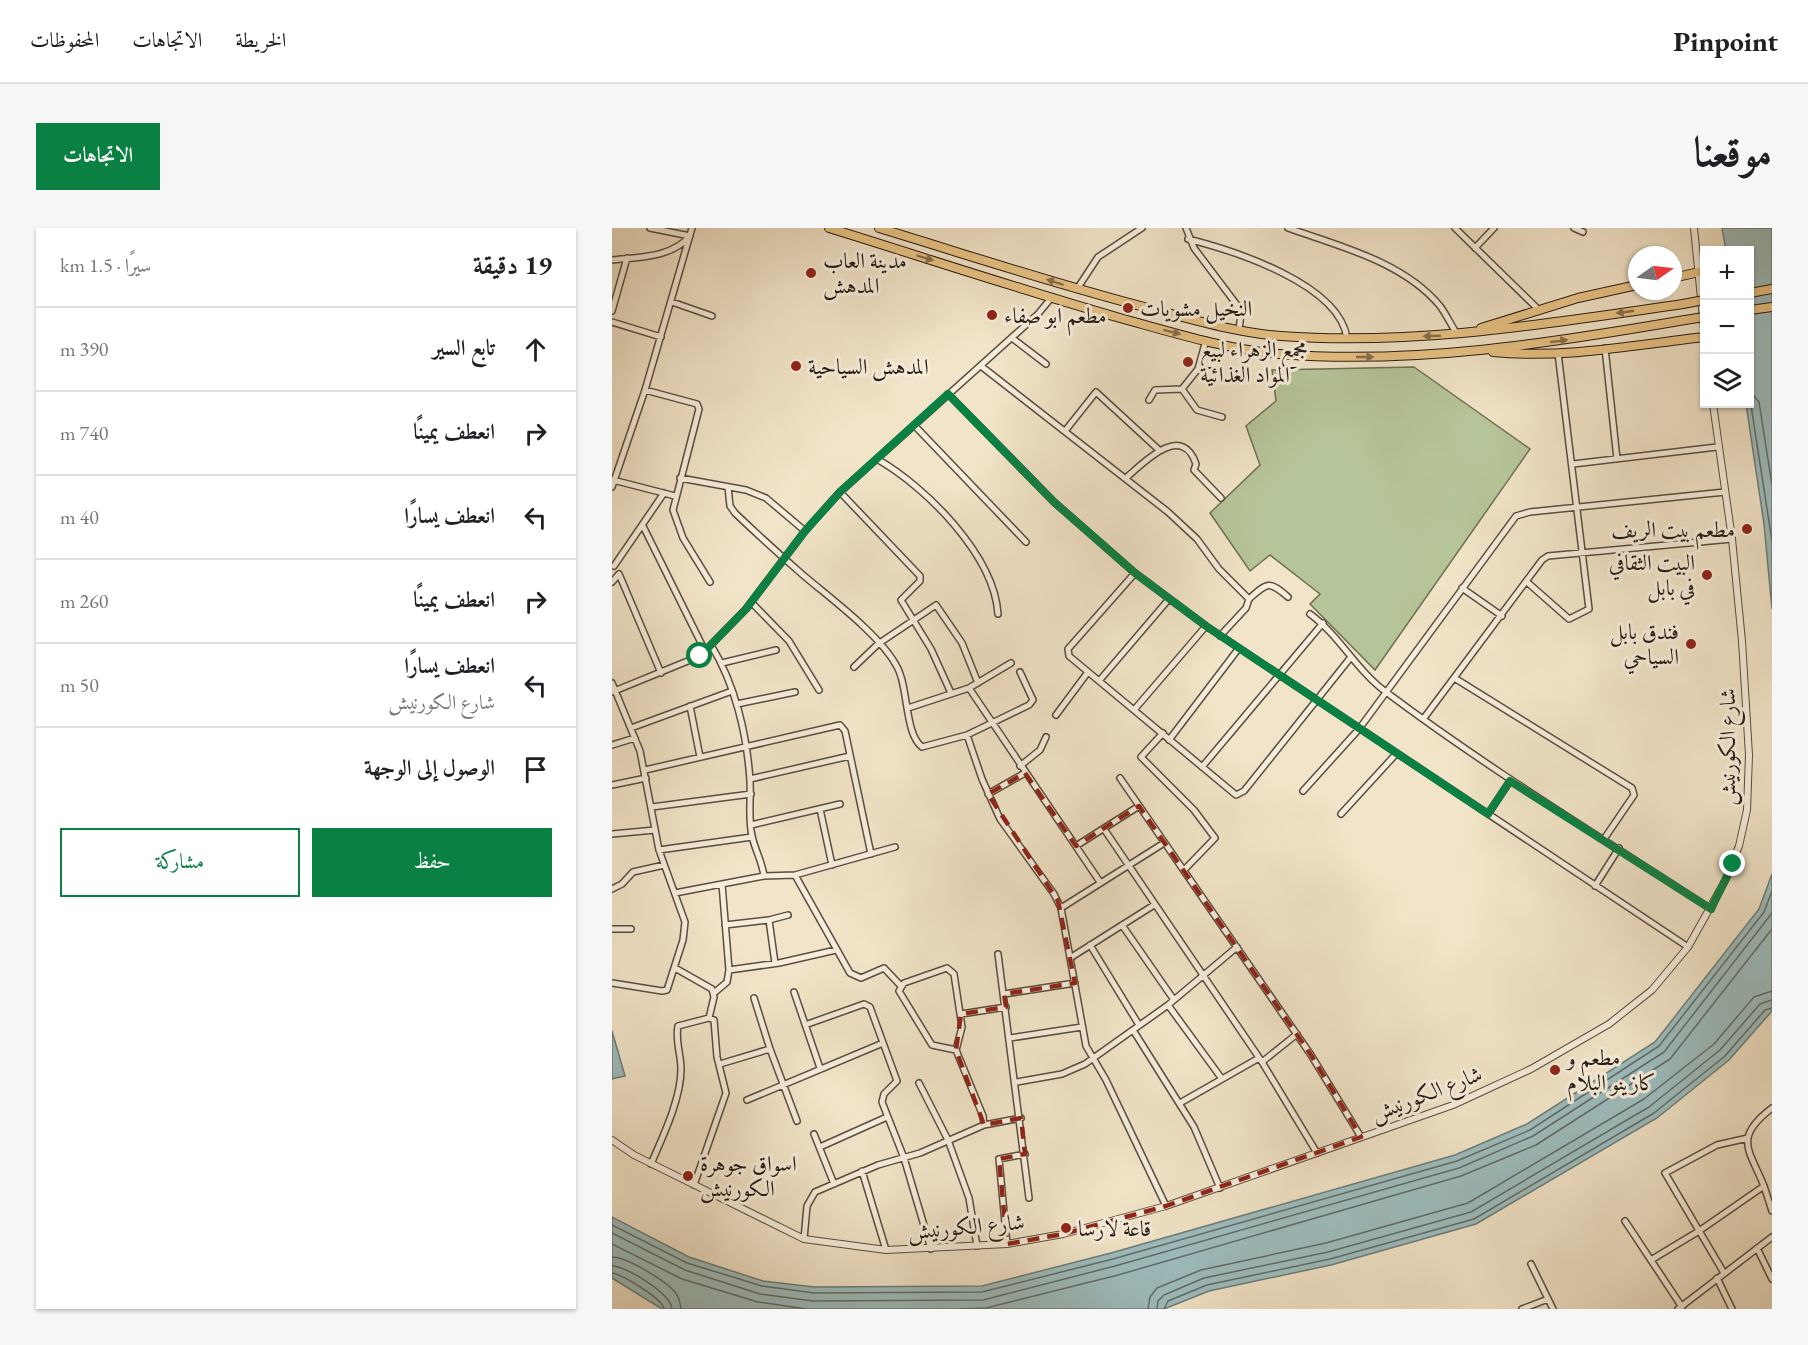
<!DOCTYPE html>
<html lang="ar">
<meta charset="utf-8">
<style>
:root{--surface:#fff;--page:#f6f6f6;--text:#202124;--muted:#757577;--line:#e0e0e0;--accent:#0b8043}
body{margin:0;font-family:"EB Garamond",Amiri,serif;background:var(--page);color:var(--text);direction:rtl}
.controls{position:absolute;right:18px;top:18px;display:grid;overflow:hidden;border-radius:0px;box-shadow:0 2px 4px #0004}
.controls button{width:54px;height:54px;display:grid;place-items:center;padding:0;border:0;border-bottom:2px solid var(--line);background:var(--surface);color:var(--text);font:30px sans-serif}
.compass{position:absolute;left:1016px;top:18px;width:54px;height:54px;border-radius:50%;background:var(--surface);box-shadow:0 2px 4px #0004;rotate:76deg}
.stop{position:absolute;width:18px;height:18px;margin:-14px;border:4px solid #0b8043;border-radius:50%;background:#fff}
.stop.end{background:#0b8043;border-color:#fff;box-shadow:0 2px 6px #0008}
.list{margin:0;padding:0;list-style:none}
h2{display:flex;justify-content:space-between;align-items:center;height:78px;margin:0;padding:0 24px;font-size:26px}
h2 small{font-size:20px;font-weight:400;color:var(--muted)}
.list li{display:grid;grid-template-columns:39px 1fr auto;gap:18px;align-items:center;box-sizing:border-box;height:84px;padding:0 24px;border-top:2px solid var(--line)}
.list b{display:block;font-size:22px;white-space:nowrap}
.list p{margin:0;font-size:20px;white-space:nowrap;color:var(--muted)}
.list em{font-size:20px;font-style:normal;color:var(--muted)}
.actions{display:flex;gap:12px;padding:18px 24px}
.actions a{flex:1;padding:14px 0;border:2px solid var(--accent);border-radius:0px;text-align:center;font-size:21px;color:var(--accent)}
.actions .main{background:var(--accent);color:#fff}
.icon{flex:none;width:33px;height:33px;fill:none;stroke:currentColor;stroke-width:2;stroke-linecap:round;stroke-linejoin:round}
.map{position:relative;flex:none;width:1160px;height:1081px;overflow:hidden;direction:ltr;border-radius:0px}
header{display:flex;align-items:center;gap:36px;box-sizing:border-box;height:84px;padding:0 30px;background:var(--surface);border-bottom:2px solid var(--line)}
header strong{font-size:28px}
nav{display:flex;gap:33px;margin-inline-start:auto;font-size:21px}
.intro{display:flex;align-items:center;justify-content:space-between;box-sizing:border-box;height:144px;padding:0 36px}
h1{margin:0;font-size:42px}
.button{padding:15px 27px;border-radius:0px;background:var(--accent);color:#fff;font-size:21px;font-weight:700}
main{display:flex;gap:36px;padding:0 36px}
aside{flex:1;background:var(--surface);border-radius:0px;box-shadow:0 2px 4px #0004}
.map>svg:first-child{display:block}
.green{fill:#b6c599;stroke:#6e7056;stroke-width:1.5}
.water{fill:#9dbdbe;stroke:#6d7d7a;stroke-width:1.5}
.lines{fill:none;stroke-linecap:round;stroke-linejoin:round}
.shore{stroke:#616c69;stroke-width:1.5}
.minor-casing{stroke:#584e41;stroke-width:8}
.tertiary-casing{stroke:#584e41;stroke-width:8}
.trunk-casing{stroke:#251c14;stroke-width:10}
.minor{stroke:#f6eddb;stroke-width:5}
.tertiary{stroke:#f6eddb;stroke-width:6}
.trunk{stroke:#e8c284;stroke-width:8}
.trunk-bridge-casing{stroke:#251c14;stroke-width:10;stroke-linecap:butt}
.trunk-bridge{stroke:#e8c284;stroke-width:8}
.oneway{fill:#866f4c}
.route{stroke:#0b8043;stroke-width:8}
.marked{fill:none;stroke:#8f2418;stroke-width:4.5;stroke-dasharray:12 8;stroke-linejoin:round}
.poi-dot{fill:#8f2418;stroke:#f6eddb;stroke-width:2}
.labels{text-anchor:middle;stroke-width:6;stroke-linejoin:round;paint-order:stroke}
.poi-label{font-size:22px;fill:#251c14;stroke:#f6eddb;text-anchor:start}
.street-label{font-size:22px;fill:#251c14;stroke:#f6eddb}
</style>
<header>
<strong>Pinpoint</strong>
<nav><a>الخريطة</a><a>الاتجاهات</a><a>المحفوظات</a></nav>
</header>
<div class="intro"><h1>موقعنا</h1><a class="button">الاتجاهات</a></div>
<main>
<div class="map">
<svg width="1160" height="1081" viewBox="0 0 1160 1081">
<rect width="100%" height="100%" fill="#f1e4c8"/>
<filter id="stains"><feTurbulence type="fractalNoise" baseFrequency=".00333" numOctaves="4"/><feColorMatrix values="0 0 0 0 .2 0 0 0 0 .09 0 0 0 0 .02 0 0 0 .5 -.17"/></filter>
<radialGradient id="worn" r=".72"><stop offset=".6" stop-color="#630" stop-opacity="0"/><stop offset="1" stop-color="#630" stop-opacity=".3"/></radialGradient>
<!-- green -->
<path class="green" d="M802,139L918,221L763,442L698,376L708,366L658,327L638,343L598,285L648,237L634,198L664,173L660,142Z"/>
<!-- water -->
<path class="water" d="M1110,0H1160V381L1152,296L1134,176H1138V22H1114Z
M1160,646V783L1117,832L1045,890L864,996L719,1037L597,1063L552,1081H50L0,1050V989L77,1029L151,1053L202,1059L370,1058L499,1025L843,927L915,896L1043,814L1147,681Z
M0,803L13,848L0,851Z"/>
<g class="lines">
<!-- shore -->
<path class="shore" d="M1138,163L1147,174L1160,257
M1138,171L1160,313
M0,997L75,1035L150,1058L202,1065L370,1064L501,1031L845,933L918,902L1047,818L1152,684L1160,663
M0,1005L73,1042L148,1066L201,1073L371,1072L503,1038L847,940L921,908L1052,824L1160,685
M0,1016L70,1051L146,1074L195,1081
M0,1029C15,1029 52,1052 62,1063C67,1068 68,1074 69,1081
M0,1038C15,1038 59,1066 60,1081
M0,1045C11,1047 51,1071 52,1081
M348,1081L374,1080L506,1047L849,948L924,917L1058,831L1160,701
M536,1081L538,1069L545,1060L589,1042L714,1015L856,975L1032,871L1102,816L1142,769L1160,763
M545,1081L546,1073L552,1067L592,1050L716,1024L859,984L1037,879L1108,822L1148,776L1160,772
M552,1081L556,1073L595,1057L718,1031L862,991L1042,885L1113,828L1153,782L1160,780"/>
<!-- minor casing -->
<g class="minor-casing">
<path id="minor" d="M574,0L582,20L625,77L629,86L627,101
M676,0C727,18 792,34 828,78C834,86 839,97 845,106
M843,0L927,82
M962,0L971,4
M576,11C623,23 727,56 735,110
M863,20L882,0
M0,32C27,29 59,30 78,8L38,0
M465,61L486,29L530,0
M60,74L100,88
M0,83L15,30
M0,94L49,109
M400,110L434,136
M993,120L1005,231
M369,138L556,284L585,311L607,341L637,371L634,380L608,408
M570,161L586,141L594,112
M33,162L85,176L87,181L61,282L71,310L98,354
M336,166L442,274L523,345L594,398L1076,719
M537,172L543,162L570,161L585,182L610,189
M302,197L414,314
M453,203L484,164L547,222
M265,231C314,259 382,327 386,386
M961,236L1105,219
M68,250L134,262L154,270L193,303
M514,250C531,235 570,194 584,236L582,242L609,270
M1,252L63,268
M0,259L33,162L80,0
M116,259L118,278L123,285C145,306 168,327 191,347C218,370 267,406 284,437C297,458 292,505 310,519L355,507L417,477L421,472L408,444
M228,264L308,348V353L289,372L319,421L339,465
M31,298L93,423
M2,338L52,265
M523,345L456,421L457,428L624,567L632,563L739,429
M0,354L7,346L49,445
M915,354L957,391L977,381L946,125
M850,360L890,388
M637,371C655,355 657,352 676,369
M139,374L177,413L207,462
M698,386C728,408 744,442 774,464C878,542 990,610 1099,681
M99,417C123,456 135,506 138,553C139,571 136,591 140,608C143,622 150,633 152,648
M110,435L164,422
M242,439L266,416L324,377L350,415L366,455
M844,451L1020,560L1022,567L992,611
M487,453L557,371
M0,455L28,523L47,622L73,694L71,712L55,762L50,763L0,755
M357,460L488,654
M0,464L88,428L134,381L193,303L228,264L426,86L440,69
M125,476L183,464
M78,478L88,529
M296,480L357,460L399,435
M522,482L594,398
M444,487L476,444
M812,490L930,332L936,328L1120,311
M19,500L120,463
M551,505L529,529L582,582L603,610L573,641
M355,507L370,551L388,591L442,666L449,680L474,818L494,852L554,978
M557,512L627,420
M0,517L23,510
M408,538L428,522L434,509
M590,539L711,395
M33,542L228,497L233,503L259,626
M508,550L699,827L749,909
M138,551L238,528
M0,557L34,550
M691,563L747,501L904,288L918,284L1113,264
M376,566L413,545
M40,579L139,566
M208,581L220,637
M729,586L784,526
M876,586L898,553
M139,597L228,576
M492,601L650,834L705,925
M0,606L43,602
M464,618L527,578
M47,622L140,609
M183,647L283,619
M983,658L1007,620
M0,661L10,656L21,644L52,637
M63,665L152,648L183,647L238,745L249,750L272,740L289,758
M449,680L552,615
M157,692L163,735
M113,697L157,692L176,687
M510,697L562,772
M0,701H19
M478,717L527,797
M386,726L417,970
M458,730L542,677
M63,740L100,761L102,769L97,790
M117,742L167,735L224,722
M182,764L208,840
M102,765L115,754L117,742L110,656
M392,766L463,755
M142,770L158,821L185,893
M556,777L610,851
M349,786L394,779
M193,797L252,776L258,779L285,853L272,866L270,874L292,930L319,1021
M521,802L582,899L608,960
M398,810L470,799
M650,834L685,806
M108,836L158,821
M405,854L450,846L473,836L556,777L625,719
M307,855L336,912L357,970L365,1018
M135,872L271,815
M568,875L647,830
M372,897L409,890
M202,906L222,956
M208,919L275,889
M39,936C51,908 69,871 69,841C69,827 63,812 66,798L97,790L102,792L105,829L114,865L82,957
M250,943L274,1022
M1152,958C1137,921 1121,910 1160,880
M1013,993L1070,1079
M192,1011L195,978L203,964L266,937L308,925L372,897L371,888L344,822L350,799L342,746L335,740L292,755L287,763L320,817L344,822
M395,1016L387,931L413,926
M1145,1020L1160,1051
M1039,1032L1087,1003L1152,958L1160,983
M919,1036L941,1081
M1112,1045L1053,945L1105,917L1136,910
M1105,1050L1120,1081
M910,1081L936,1071
M1066,1081L1160,1009"/>
</g>
<!-- tertiary casing -->
<g class="tertiary-casing">
<path id="tertiary" d="M1082,0L1092,100
M0,912L22,927L192,1011L274,1022L395,1016L451,1006L554,978L841,877L919,841L997,796L1040,762L1076,719L1113,653L1127,618L1135,582L1137,527L1130,413L1120,311L1101,176"/>
</g>
<!-- trunk casing -->
<g class="trunk-casing">
<path id="trunk" d="M217,0C314,30 410,62 508,90C559,104 613,121 667,126C803,137 939,115 1073,92
M267,0C356,27 446,57 536,80C579,91 625,105 669,108C805,118 938,95 1071,76
M1061,50L1087,44
M1138,65L1160,61
M1138,82L1160,79
M869,100L966,70L1025,57
M881,124C951,131 1023,117 1092,109"/>
</g>
<!-- minor -->
<use href="#minor" class="minor"/>
<!-- tertiary -->
<use href="#tertiary" class="tertiary"/>
<!-- trunk -->
<use href="#trunk" class="trunk"/>
<!-- trunk-bridge casing -->
<g class="trunk-bridge-casing">
<path id="trunk-bridge" d="M1071,76L1092,72
M1073,92L1092,89"/>
</g>
<!-- trunk-bridge -->
<use href="#trunk-bridge" class="trunk-bridge"/>
</g>
<!-- one-way arrows -->
<defs><path id="oneway-solid" d="M-6-.8H1V-3.2L6.5 0L1 3.2V.8H-6Z" transform="scale(1.5)"/></defs>
<g class="oneway">
<use href="#oneway-solid" transform="translate(313 30) rotate(17)"/>
<use href="#oneway-solid" transform="translate(443 54) rotate(-162)"/>
<use href="#oneway-solid" transform="translate(1013 84) rotate(172)"/>
<use href="#oneway-solid" transform="translate(560 104) rotate(14)"/>
<use href="#oneway-solid" transform="translate(820 108) rotate(178)"/>
<use href="#oneway-solid" transform="translate(947 113) rotate(-7)"/>
<use href="#oneway-solid" transform="translate(753 129)"/>
</g>
<g class="lines">
<!-- route -->
<path class="route" d="M88,428L134,381L193,303L228,264L336,166L442,274L523,345L594,398L876,586L898,553L1099,681L1121,636"/>
</g>
<!-- marked area -->
<path class="marked" d="M413,545L464,618L527,578L699,827L749,909L554,978L451,1006L395,1016L387,931L413,926L409,890L372,897L344,822L349,786L394,779L392,766L463,755L446,673L376,566Z"/>
<!-- markers -->
<g class="poi-dot">
<circle cx="199" cy="45" r="6"/>
<circle cx="516" cy="80" r="6"/>
<circle cx="380" cy="87" r="6"/>
<circle cx="576" cy="134" r="6"/>
<circle cx="184" cy="138" r="6"/>
<circle cx="1135" cy="301" r="6"/>
<circle cx="1095" cy="347" r="6"/>
<circle cx="1079" cy="416" r="6"/>
<circle cx="943" cy="842" r="6"/>
<circle cx="76" cy="948" r="6"/>
<circle cx="454" cy="1000" r="6"/>
</g>
<g class="labels">
<!-- poi labels -->
<g class="poi-label">
<text x="211" y="40">مدينة العاب<tspan x="211" dy="25">المدهش</tspan></text>
<text x="528" y="88">النخيل مشويات</text>
<text x="392" y="95">مطعم ابو صفاء</text>
<text x="588" y="129">مجمع الزهراء لبيع<tspan x="588" dy="25">المواد الغذائية</tspan></text>
<text x="196" y="146">المدهش السياحية</text>
<text x="1123" y="309" text-anchor="end">مطعم بيت الريف</text>
<text x="1083" y="342" text-anchor="end">البيت الثقافي<tspan x="1083" dy="25">في بابل</tspan></text>
<text x="1067" y="411" text-anchor="end">فندق بابل<tspan x="1067" dy="25">السياحي</tspan></text>
<text x="955" y="837">مطعم و<tspan x="955" dy="25">كازينو البلام</tspan></text>
<text x="88" y="943">اسواق جوهرة<tspan x="88" dy="25">الكورنيش</tspan></text>
<text x="466" y="1008">قاعة لارسا</text>
</g>
<!-- street labels -->
<g class="street-label">
<text transform="translate(1115 519) rotate(-90)" y="8">شارع الكورنيش</text>
<text transform="translate(814 865) rotate(-21)" y="8">شارع الكورنيش</text>
<text transform="translate(354 998) rotate(-5)" y="8">شارع الكورنيش</text>
</g>
</g>
<rect width="100%" height="100%" filter="url(#stains)"/>
<rect width="100%" height="100%" fill="url(#worn)"/>
</svg>
<div class="controls">
<button>+</button>
<button>−</button>
<button><svg class="icon" aria-label="layers" viewBox="0 0 24 24"><path d="M12 4l9 5-9 5-9-5zM3 14l9 5 9-5"/></svg></button>
</div>
<svg class="compass" viewBox="-18 -18 36 36"><path d="M0-13l5 13h-10z" fill="#e53935"/><path d="M0 13l5-13h-10z" fill="#757577"/></svg>
<div class="stop" style="left:88px;top:428px"></div>
<div class="stop end" style="left:1121px;top:636px"></div>
</div>
<aside>
<h2>19 دقيقة<small>سيرًا · 1.5 km</small></h2>
<ul class="list">
<li><svg class="icon" aria-label="ahead" viewBox="0 0 24 24"><path d="M12 20V5M6 11l6-6 6 6"/></svg><div><b>تابع السير</b></div><em>390 m</em></li>
<li><svg class="icon" aria-label="right" viewBox="0 0 24 24"><path d="M7 20v-9h11M14 6l5 5-5 5"/></svg><div><b>انعطف يمينًا</b></div><em>740 m</em></li>
<li><svg class="icon" aria-label="left" viewBox="0 0 24 24"><path d="M17 20v-9H6M10 6l-5 5 5 5"/></svg><div><b>انعطف يسارًا</b></div><em>40 m</em></li>
<li><svg class="icon" aria-label="right" viewBox="0 0 24 24"><path d="M7 20v-9h11M14 6l5 5-5 5"/></svg><div><b>انعطف يمينًا</b></div><em>260 m</em></li>
<li><svg class="icon" aria-label="left" viewBox="0 0 24 24"><path d="M17 20v-9H6M10 6l-5 5 5 5"/></svg><div><b>انعطف يسارًا</b><p>شارع الكورنيش</p></div><em>50 m</em></li>
<li><svg class="icon" aria-label="arrive" viewBox="0 0 24 24"><path d="M6 21V4h12l-3 4 3 4H6"/></svg><div><b>الوصول إلى الوجهة</b></div></li>
</ul>
<div class="actions"><a class="main">حفظ</a><a>مشاركة</a></div>
</aside>
</main>
